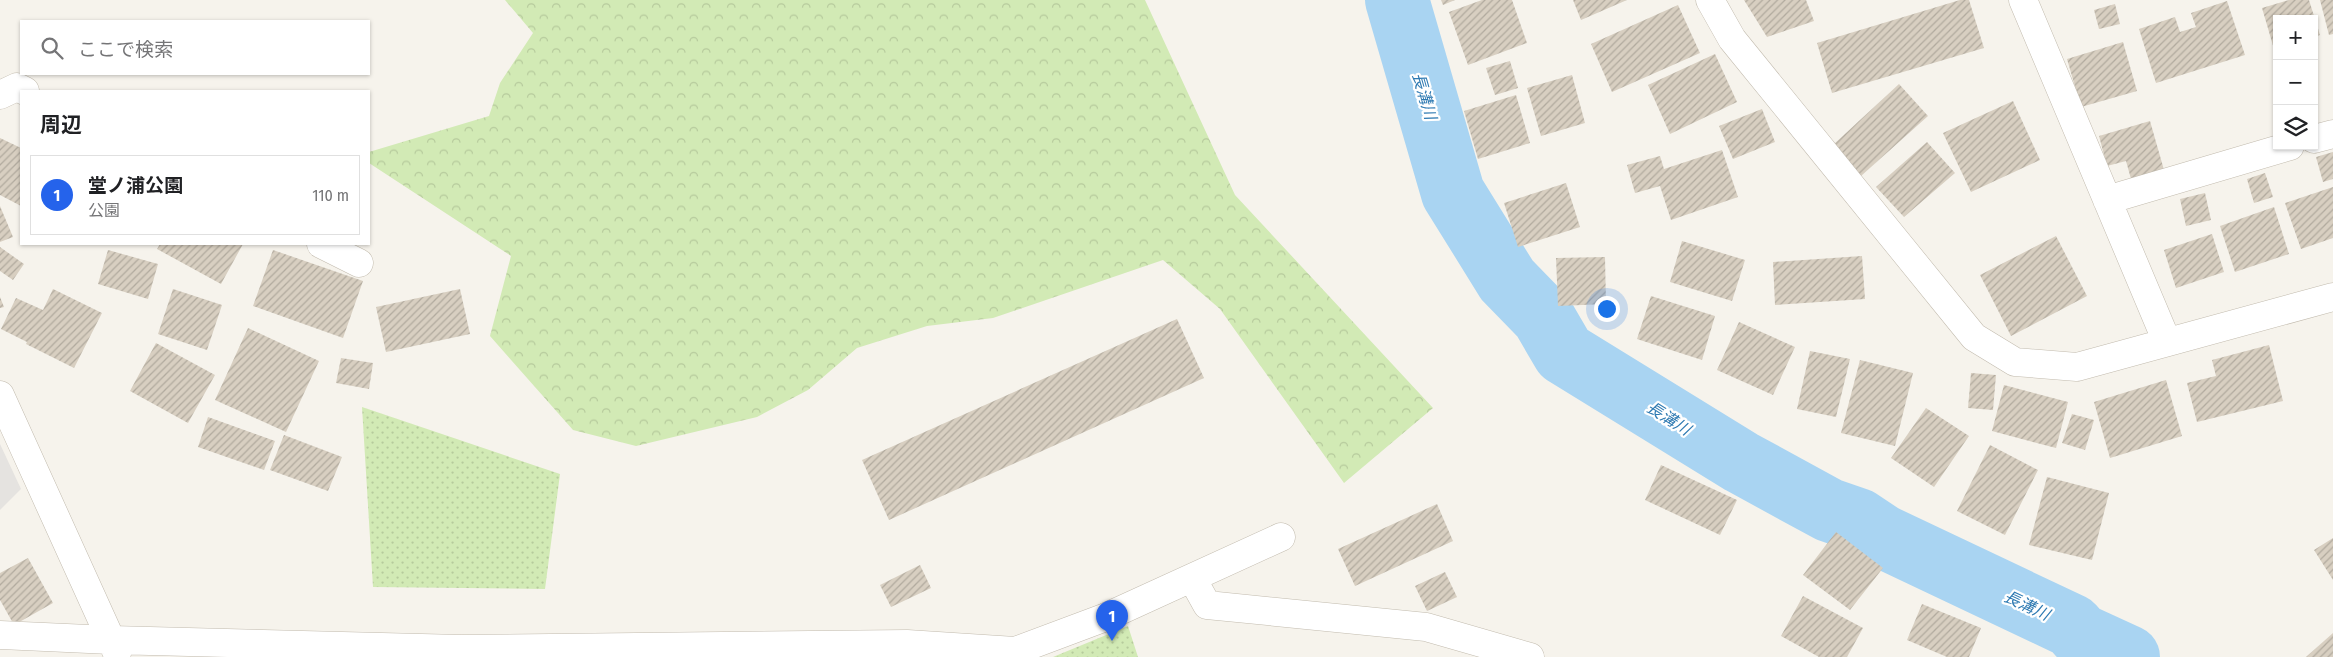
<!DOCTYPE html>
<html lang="ja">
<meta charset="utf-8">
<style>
:root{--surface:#fff;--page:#f2f2f2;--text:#202124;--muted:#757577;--line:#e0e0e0;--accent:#2563eb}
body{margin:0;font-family:"Fira Sans Condensed","Noto Sans JP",sans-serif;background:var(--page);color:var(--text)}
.controls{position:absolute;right:15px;top:15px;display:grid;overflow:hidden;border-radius:0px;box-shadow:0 1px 4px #0004}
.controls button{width:45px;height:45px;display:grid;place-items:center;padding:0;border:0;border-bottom:1px solid var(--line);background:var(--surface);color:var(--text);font:25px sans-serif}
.you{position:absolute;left:1606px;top:308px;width:18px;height:18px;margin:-12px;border:4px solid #fff;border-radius:50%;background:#1a73e8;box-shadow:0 0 0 8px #1a73e833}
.badge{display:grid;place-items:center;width:32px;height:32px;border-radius:50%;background:var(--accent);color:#fff;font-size:16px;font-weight:700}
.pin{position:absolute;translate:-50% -41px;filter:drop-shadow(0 1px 2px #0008)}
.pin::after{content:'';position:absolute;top:26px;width:18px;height:15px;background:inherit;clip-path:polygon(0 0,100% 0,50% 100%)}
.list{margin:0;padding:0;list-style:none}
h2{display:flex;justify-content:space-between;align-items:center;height:65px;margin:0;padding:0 20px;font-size:21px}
h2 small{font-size:16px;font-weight:400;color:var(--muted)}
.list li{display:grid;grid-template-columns:32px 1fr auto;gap:15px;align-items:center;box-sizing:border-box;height:80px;margin:0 10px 10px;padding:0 10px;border:1px solid var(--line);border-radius:0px}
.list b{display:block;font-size:19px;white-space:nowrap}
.list p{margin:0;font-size:16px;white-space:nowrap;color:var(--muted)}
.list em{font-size:16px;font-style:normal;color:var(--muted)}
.icon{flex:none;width:28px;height:28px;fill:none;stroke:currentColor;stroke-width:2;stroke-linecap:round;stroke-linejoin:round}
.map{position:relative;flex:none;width:2333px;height:657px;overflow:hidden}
.search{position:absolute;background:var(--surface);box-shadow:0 1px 4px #0004;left:20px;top:20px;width:350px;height:55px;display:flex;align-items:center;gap:12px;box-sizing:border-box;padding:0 18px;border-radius:0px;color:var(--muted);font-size:19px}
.panel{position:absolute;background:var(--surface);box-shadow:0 1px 4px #0004;left:20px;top:90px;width:350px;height:155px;border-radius:0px}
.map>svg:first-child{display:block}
.grass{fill:url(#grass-dots)}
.forest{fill:url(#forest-crowns)}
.parking{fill:#e5e3e0}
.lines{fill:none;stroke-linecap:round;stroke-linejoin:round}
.river{stroke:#a9d4f2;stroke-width:64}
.building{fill:url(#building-hatch)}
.minor-casing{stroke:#c2bbae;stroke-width:29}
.minor{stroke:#fff;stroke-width:28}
.labels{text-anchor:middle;stroke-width:4.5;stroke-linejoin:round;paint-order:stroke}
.water-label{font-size:16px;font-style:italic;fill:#2e7ab2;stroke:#fff}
</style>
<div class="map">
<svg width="2333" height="657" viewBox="0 0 2333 657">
<defs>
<pattern id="grass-dots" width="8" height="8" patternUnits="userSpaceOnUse" patternTransform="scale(1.25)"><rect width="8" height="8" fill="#d2eab5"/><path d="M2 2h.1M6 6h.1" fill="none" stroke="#b6ca9c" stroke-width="1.8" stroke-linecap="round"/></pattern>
<pattern id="forest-crowns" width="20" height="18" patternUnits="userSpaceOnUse" patternTransform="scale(1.25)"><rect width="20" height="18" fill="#d2eab5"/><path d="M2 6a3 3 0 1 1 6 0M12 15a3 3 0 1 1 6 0" fill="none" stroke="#b6ca9c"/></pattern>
<pattern id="building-hatch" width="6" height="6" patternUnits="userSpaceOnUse" patternTransform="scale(1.25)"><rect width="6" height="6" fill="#d8cfc1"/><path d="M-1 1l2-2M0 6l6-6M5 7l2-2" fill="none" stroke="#b1aa9e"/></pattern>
</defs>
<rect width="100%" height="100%" fill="#f6f3ec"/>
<!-- grass -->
<path class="grass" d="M362,407L560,474L545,589L373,587Z
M1128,626L1138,657H1053Z"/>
<!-- forest -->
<path class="forest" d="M505,0H1145L1235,195L1433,408L1344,483L1220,309L1163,260L993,318L927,326L857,348L808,390L757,417L636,446L573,430L490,336L511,256L369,163V152L489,116L500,83L533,33Z"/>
<!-- parking -->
<path class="parking" d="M0,444L21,489L0,510Z"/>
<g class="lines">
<!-- river -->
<path class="river" d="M1397,0L1453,193L1507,280L1543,317L1564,353L1741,462L1829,510L1858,520L1882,536L2072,626L2080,635L2128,657"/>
</g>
<!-- building -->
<path class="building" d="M1441,0H1455L1443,5Z
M1482,0H1512L1527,43L1468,65L1449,12Z
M1573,0H1627L1581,20Z
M1744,0H1806L1814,21L1767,37Z
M1960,0H1969L1984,48L1832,93L1817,43Z
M2289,0H2309L2320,35L2314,37V19H2277V49H2274L2262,8Z
M2320,0H2333V34L2329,35Z
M2227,1L2245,55L2156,83L2139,29L2175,17L2180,32L2196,27L2191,13Z
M2115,4L2120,24L2099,29L2094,10Z
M1678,5L1700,53L1612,92L1591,44Z
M2123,42L2137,91L2081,107L2067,59Z
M1715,54L1737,102L1670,134L1648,85Z
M1510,61L1518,88L1495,95L1486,68Z
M1572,75L1585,123L1541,136L1527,88Z
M1899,84L1928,116L1861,176L1833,145Z
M1516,95L1530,143L1478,159L1464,111Z
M2013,101L2040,160L1971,192L1943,133Z
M1762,109L1775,142L1733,159L1719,126Z
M2150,121L2164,170L2131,179L2126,161L2107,166L2099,136Z
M0,138L21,148V206L0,195Z
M1927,142L1955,173L1904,217L1876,187Z
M1722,150L1738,197L1671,220L1660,186L1635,193L1627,165L1660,156L1664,169Z
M2333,152V179L2323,182L2316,157Z
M2265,173L2273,197L2254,203L2247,179Z
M1566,183L1580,227L1518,247L1504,203Z
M2333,187V238L2301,249L2285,203Z
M2205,193L2211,220L2186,226L2180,199Z
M0,206L13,237L0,242Z
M2274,207L2289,254L2235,272L2220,226Z
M2212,234L2224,272L2176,288L2164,250Z
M2056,236L2087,296L2011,336L1980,275Z
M1682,241L1745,260L1732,301L1670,282Z
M160,244H243L221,284L157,249Z
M0,247L24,264L13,280L0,271Z
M108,250L158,264L148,299L98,284Z
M273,250L363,281L343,338L253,306Z
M1862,256L1865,299L1775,305L1773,262Z
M1605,257L1606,304L1558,306L1556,258Z
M53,289L102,313L74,368L26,344L27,342L1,329L16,298L43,310Z
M173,289L222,305L207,350L158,334Z
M460,289L470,334L386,352L376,307Z
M1651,296L1715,316L1702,360L1637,339Z
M0,297L4,307L0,308Z
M1177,319L1204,378L889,520L862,460Z
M1739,322L1795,347L1773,395L1717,370Z
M248,328L319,361L286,432L215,400Z
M156,343L215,375L188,423L130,391Z
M2269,345L2283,401L2197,422L2187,383L2216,376L2212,360Z
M1810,351L1850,359L1836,417L1797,409Z
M341,358L373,363L369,389L336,383Z
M1860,360L1913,373L1895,446L1841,433Z
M1971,373L1996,375L1993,410L1968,408Z
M2166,380L2182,436L2110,458L2094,402Z
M2004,385L2068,402L2056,448L1992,431Z
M1926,408L1969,436L1934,487L1891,458Z
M2072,414L2094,420L2085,450L2062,443Z
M208,417L275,441L264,470L198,447Z
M284,435L342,457L328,491L270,470Z
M1990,445L2038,470L2005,535L1957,511Z
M1661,465L1737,500L1720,535L1645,500Z
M2047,477L2109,493L2092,560L2029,545Z
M1437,504L1453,541L1355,586L1338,549Z
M1836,532L1883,568L1850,610L1803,575Z
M2333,538V580L2314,550Z
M28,558L53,603L14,625L0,600V573Z
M920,565L931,588L891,607L880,585Z
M1445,572L1457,597L1427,611L1415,586Z
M1803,596L1863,628L1847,657H1819L1781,636Z
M1922,604L1981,628L1969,657H1947L1907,640Z
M2333,633V657H2306Z"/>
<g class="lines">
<!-- minor casing -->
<g class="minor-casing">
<path id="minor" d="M1710,0L1732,39L1974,337L2015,362L2077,367L2333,297
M2023,0L2167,342
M0,95L17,87L25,91
M2314,139L2333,134
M2107,200L2290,146
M321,244L359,263
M0,395L117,653
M1192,578L1207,605L1426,627L1530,657
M0,635L111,640L461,649L907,644L1015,651L1106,617L1281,537"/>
</g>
<!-- minor -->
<use href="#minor" class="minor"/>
</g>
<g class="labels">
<!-- water labels -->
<g class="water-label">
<text transform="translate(1425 96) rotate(74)" y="6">長溝川</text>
<text transform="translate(1669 418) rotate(32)" y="6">長溝川</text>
<text transform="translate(2027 605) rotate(25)" y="6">長溝川</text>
</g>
</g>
</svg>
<div class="controls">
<button>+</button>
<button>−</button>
<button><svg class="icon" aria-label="layers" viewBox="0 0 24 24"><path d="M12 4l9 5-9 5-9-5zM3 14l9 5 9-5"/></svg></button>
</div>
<div class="you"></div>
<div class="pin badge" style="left:1112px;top:641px">1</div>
<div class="search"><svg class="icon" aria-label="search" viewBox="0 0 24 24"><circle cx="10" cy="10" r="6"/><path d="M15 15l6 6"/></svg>ここで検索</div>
<section class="panel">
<h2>周辺<small></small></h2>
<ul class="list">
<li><span class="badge">1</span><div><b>堂ノ浦公園</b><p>公園</p></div><em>110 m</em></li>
</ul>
</section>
</div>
